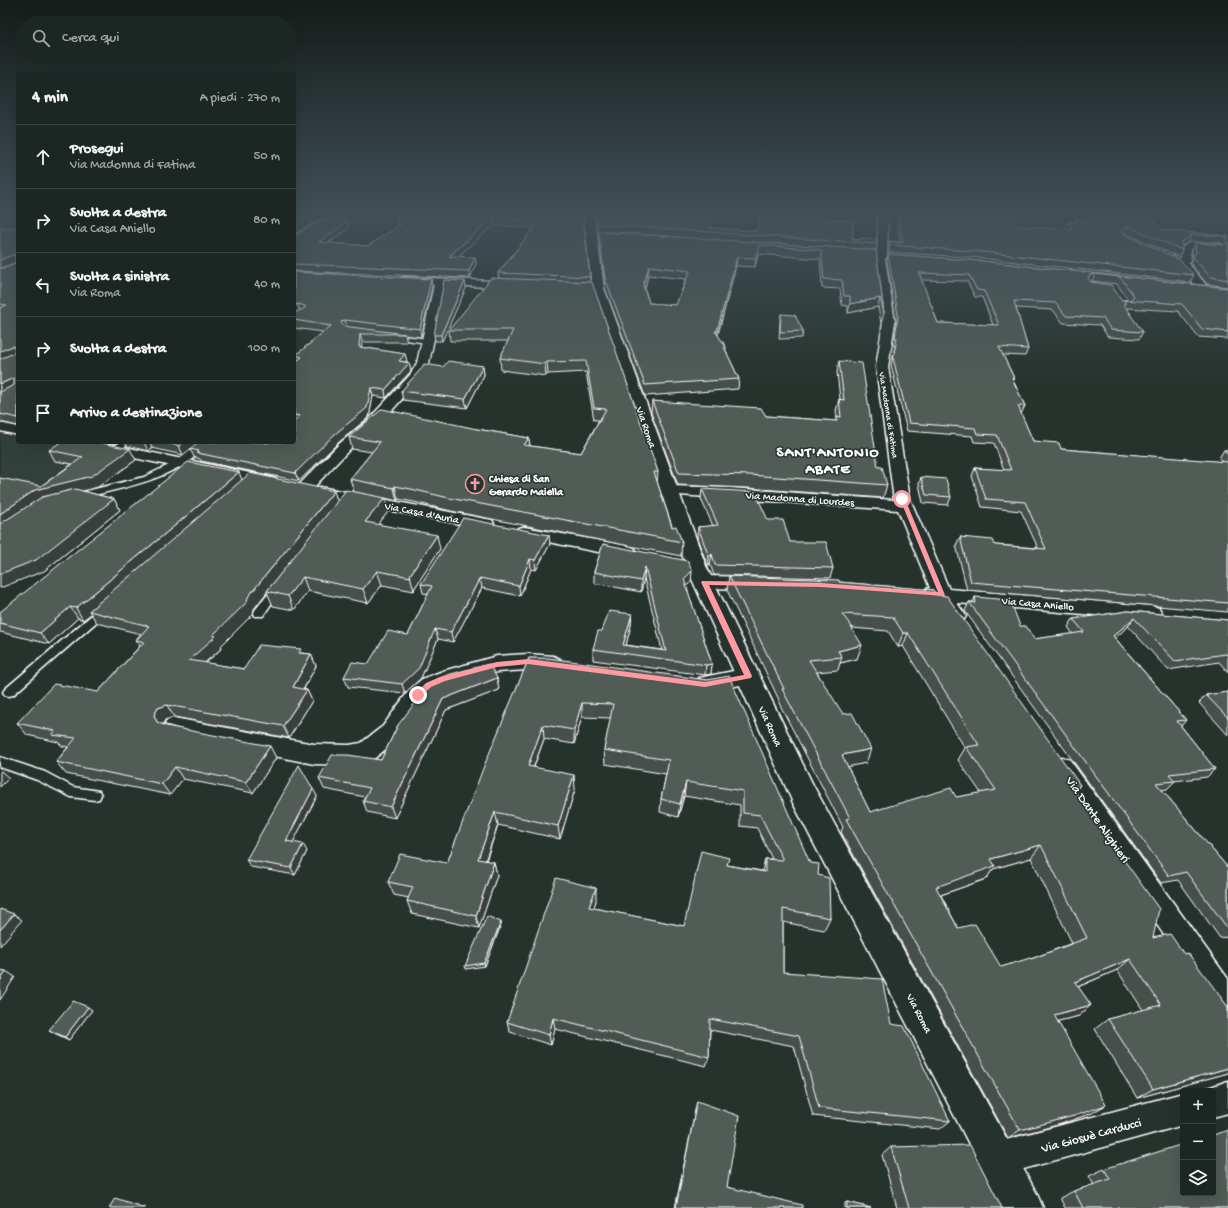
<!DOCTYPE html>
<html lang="it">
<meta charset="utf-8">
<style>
:root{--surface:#1c2622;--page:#252e2a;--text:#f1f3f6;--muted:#a0a5a5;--line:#3a4340}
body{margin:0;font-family:"Gochi Hand",sans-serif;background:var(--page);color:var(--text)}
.controls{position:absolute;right:12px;bottom:12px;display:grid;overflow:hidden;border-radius:4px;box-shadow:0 4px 16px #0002}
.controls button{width:36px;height:36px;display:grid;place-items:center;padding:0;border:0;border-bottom:1px solid var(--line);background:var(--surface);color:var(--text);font:20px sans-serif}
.stop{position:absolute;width:12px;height:12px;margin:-9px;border:3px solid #ff9aa2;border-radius:50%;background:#fff}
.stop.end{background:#ff9aa2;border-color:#fff;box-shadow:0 1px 4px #0008}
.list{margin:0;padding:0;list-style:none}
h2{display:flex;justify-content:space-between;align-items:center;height:52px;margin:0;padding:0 16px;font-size:17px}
h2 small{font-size:13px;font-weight:400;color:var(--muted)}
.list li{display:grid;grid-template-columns:26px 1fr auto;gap:12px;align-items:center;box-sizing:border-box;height:64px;padding:0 16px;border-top:1px solid var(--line)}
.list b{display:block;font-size:15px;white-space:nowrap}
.list p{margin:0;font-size:13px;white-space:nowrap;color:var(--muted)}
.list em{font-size:13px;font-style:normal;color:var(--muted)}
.icon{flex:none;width:22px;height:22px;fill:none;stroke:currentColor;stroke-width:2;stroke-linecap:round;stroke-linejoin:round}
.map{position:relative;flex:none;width:1228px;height:1208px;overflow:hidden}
.search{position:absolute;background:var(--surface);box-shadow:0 4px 16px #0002;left:16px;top:16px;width:280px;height:44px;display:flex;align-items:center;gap:10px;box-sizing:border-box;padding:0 14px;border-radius:22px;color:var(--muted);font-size:15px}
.panel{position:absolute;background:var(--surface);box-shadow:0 4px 16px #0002;left:16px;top:72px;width:280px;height:372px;border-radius:4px}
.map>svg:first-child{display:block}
.built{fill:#333f3a}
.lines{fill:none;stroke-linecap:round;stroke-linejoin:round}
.service-casing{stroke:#fff;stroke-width:3}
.minor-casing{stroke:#fff;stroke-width:3}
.secondary-casing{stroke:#fff;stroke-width:3}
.service{fill:#26332d;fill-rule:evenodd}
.minor{fill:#26332d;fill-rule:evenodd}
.secondary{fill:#26332d;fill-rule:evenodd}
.wall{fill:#464f4b;stroke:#fff;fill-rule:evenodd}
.shaded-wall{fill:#39403d;stroke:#fff}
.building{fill:#515c57;stroke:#fff;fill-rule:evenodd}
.route{fill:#ff9aa2}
.labels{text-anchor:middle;stroke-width:3;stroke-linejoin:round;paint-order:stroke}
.far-street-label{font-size:9px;fill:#fff;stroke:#26332d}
.street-label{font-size:11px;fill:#fff;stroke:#26332d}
.poi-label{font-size:11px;font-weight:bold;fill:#fff;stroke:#26332d;text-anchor:start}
.near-street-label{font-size:13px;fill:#fff;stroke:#26332d}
.district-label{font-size:15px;font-weight:bold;letter-spacing:1px;fill:#fff;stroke:#26332d}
</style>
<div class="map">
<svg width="1228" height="1208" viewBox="0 0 1228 1208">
<rect width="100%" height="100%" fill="#26332d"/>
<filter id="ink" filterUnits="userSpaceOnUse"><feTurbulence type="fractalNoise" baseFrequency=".025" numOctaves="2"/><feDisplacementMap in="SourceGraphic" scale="8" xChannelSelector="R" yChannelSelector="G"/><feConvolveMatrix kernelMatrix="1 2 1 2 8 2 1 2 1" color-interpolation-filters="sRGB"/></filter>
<g filter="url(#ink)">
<!-- built -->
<path class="built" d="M0,433L18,437V442H47L108,453L0,530Z"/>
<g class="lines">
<!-- service casing -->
<g class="service-casing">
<path id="service" d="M0,228L18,231V233L0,230Z
M393,335L428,339L431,341L428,343L391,338V336Z
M121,442H130L119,451H113V447Z
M201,442H210C178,480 122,488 77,499L73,496L74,494L144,477L177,461Z
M277,586L280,587L282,589L280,591L263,616H255L254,613L255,610L274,587Z
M104,606L109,610L108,612L13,695L9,696L5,695L3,692L5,689L100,608Z
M0,757L45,772L73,787L99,791L101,795L99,799L95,800L71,797L37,780L0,767Z"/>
</g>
<!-- minor casing -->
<g class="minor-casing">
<path id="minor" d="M330,215H340L294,243V236Z
M878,215H888L887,256L885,259L895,322L888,367L910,499L949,589L1152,606L1159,608L1162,613L1159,618L1152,620L957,603L966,616L963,621L956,623L949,621L936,601L926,599L924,594L926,589L930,588L898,510L664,494L662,491L664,488L670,486L730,488L894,500L876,367L883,322L875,258L877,255Z
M1191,242L1220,244L1225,247L1220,250L1193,248L1190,250L1191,259L1188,263L1206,285L1207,287L1206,289H1198L1178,265L1169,259L1174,256L1181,258L1180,249Z
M405,277L512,282L517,285L512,288L445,285L429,363L422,377L377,427L349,450L315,486L486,519L492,520L494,524L492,528L486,529L303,494L297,492L295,489L339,444L367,421L410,375L417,363L434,285L401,282L400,280L401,278Z
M0,423L18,427V435L0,431Z
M71,442H100L270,477L276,479L278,482L276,485L270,487L78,446L73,445Z
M524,527L628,546L634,548L637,552L634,556L628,558L518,536L515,532L518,528Z
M704,576L753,577L760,579L762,583L760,587L753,589L704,588L697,586L695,582L697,578Z
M528,654L553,656L560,659L563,664L560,669L553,672L528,670L497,672L449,685L436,691L426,701L399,738L375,758L349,765L314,764L174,736L166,733L163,727L166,721L174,718L314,744L349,745L361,743L383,726L410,689L422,679L443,671L497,656Z
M748,668L755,670L758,676L755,682L706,692L699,690L695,684L699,678Z
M1062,757L1070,760L1228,979V1019L1218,1014L1054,774L1050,767L1054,760Z
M1228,1081V1113L1213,1117V1091H1201L1202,1090Z
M1183,1093V1125L998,1176L986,1171L981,1159L986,1147L998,1142Z"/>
</g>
<!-- secondary casing -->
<g class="secondary-casing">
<path id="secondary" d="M584,215H594L604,288L706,566L813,785L1037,1194L1043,1208H1002L793,803L686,566L592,288Z"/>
</g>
<!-- service -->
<use href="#service" class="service"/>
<!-- minor -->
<use href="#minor" class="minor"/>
<!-- secondary -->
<use href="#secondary" class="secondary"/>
</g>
<!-- wall -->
<path class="wall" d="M533,215L590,277V282L658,472L657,482L672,527L682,542L681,556L451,511L414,502L398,499L397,501L385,498L388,512L378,524L440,549L414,589V591L382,585L368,603L308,591L294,610L273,606L267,592L254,609L253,614L221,646L222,648L206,663L244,669L302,653L311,654L316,666L304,689L307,690L312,701L289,738L174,717L165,720L163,724L276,758L253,793L183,779L170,795L66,774L56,762L68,747L62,746L58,742L27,735L17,723L98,692L140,646L136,640L141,634L97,623L91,614L83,620L78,618L49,644L0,632V612L242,480L337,501L354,492L350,479L372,452L352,449L349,437L477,429L529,438L530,446L581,453L599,420H594L586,372L548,374L546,376L501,370L500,358L508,341H450L449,330L499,279L498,273L534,228L494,225L457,256L476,264L470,278L294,271V236L349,228L329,243L368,246L401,225L397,224L396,217Z
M566,215H583V216Z
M594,215H711L710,228L756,231L823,219L857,240L877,244L876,251L884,313L881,323L878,307L848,313V306L842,305L840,289L822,288L820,259L758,254L755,267L736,266L718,335L726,347V351L739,379L738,389L645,396L605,288L599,240V232L679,237L598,231ZM648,275L686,279L676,305L649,303L645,289Z
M896,215H1012L1017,226L1067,230L1066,228L1068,222H1075L1076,219L1097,221L1095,218L1096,215H1143L1162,230L1228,236V287L1207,284L1190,263L1192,258V251L1195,244L1224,245L1220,242H1188L1182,246V250L1179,257L1125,233L1124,234L1194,275L1190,282L980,258L889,252V248L890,241L900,242Z
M18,228V426L0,422V269L15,263L0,268V231Z
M888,254L982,261L1228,288V339L1198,337L1178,311L1126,308L1131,314L1130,315L1143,332L1139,339L1108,337L1100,325L1063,323L1053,310L1016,308L1028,349L1025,356L1003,355L1014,378L1013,381L1025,406L1021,414L1033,441L1061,449L1222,462L1219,458L1224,450H1228V612L967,590L956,545L960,537L995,545L1038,548L1021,511L982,507L972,476L975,468L1004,470L994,443L974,442L972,436L907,431L891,365L895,346L893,345L896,322L887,261ZM921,280L967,281L975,297H982L993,325L938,323ZM1090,281H1092L1117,284L1128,300H1122Z
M294,272L431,279L432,286L421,337L405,335L407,342H362L361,347L405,354L407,362L409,363L411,371L386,398L373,396L369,417L338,443L299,481L201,461L200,459L194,457L190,449L194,446L183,455L152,448L148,451L127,446L125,442H262L267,443L294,442V363L298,360L296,355L323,332L294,328Z
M465,281L466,288L442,341H435L434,335Z
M781,314L803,331L802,338L779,339L780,320Z
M839,361L878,467L887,485L883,498L747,488L678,485L651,413L652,401L766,416L836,421L837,416L836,411L839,399H840L837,372Z
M483,366L484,375L467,408L403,400L401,391L443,367Z
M106,442H118L115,444Z
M49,450L136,460L98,487L83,491L114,499L120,510L44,571L41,486L72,464L55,461Z
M921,477L951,497L948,505L923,503L919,484Z
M702,489L768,520L790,542L833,568L830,578L714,575L710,564L708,567L697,537L698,527L713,526L701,499Z
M550,544L536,570L531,569L520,596L482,588L453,642L438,639L421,678L405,693L348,687L344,677L368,664L408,635L428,594L423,593L421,584Z
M603,544L691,582L686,586L712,664L711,674L705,675L593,660V649L602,631L632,614L631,625L626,645L662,650L644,578L641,592L594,583V572Z
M729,576L839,582L933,590L1075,792L1153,938L1184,954L1228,1007V1073L1137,1098L1095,1029L1108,1019L1143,1010L1117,970L1078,987L1091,1005L1079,1016L1058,1021L1092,1113L1061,1124L1008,1138L841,832L843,827L779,703V700L727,590ZM852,628L888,631L898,647L903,646L965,748L958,760L981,793L870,812L847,766L866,763L817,672L838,670L840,663L857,659ZM1031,858L1072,943L1031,959L1001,967L958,928L941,895L986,879L993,869Z
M975,597L1020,626L1034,639L1073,634L1068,627L1073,619L1128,611L1228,620V672L1219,662L1168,670L1128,626L1115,638L1186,720L1181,726L1215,769L1207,777L1174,781H1175L1167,789L1162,790L1228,868V940L1226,937L1220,938L1178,880L1161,883L965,611L969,602H973Z
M529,658L707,680L810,863L818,875L830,918L824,930L783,922V972L891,1024L950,1121L940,1129L813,1116L794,1046L710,1030L709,1057L706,1066L555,1029L551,1045L510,1032L507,1022L596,901L593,908L684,926L727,865L762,871L765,859H772L757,828L740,826V805L684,796L678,817L660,812L661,799L666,774L605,764L604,750L611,718L582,717L574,744L544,739L534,767L575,789L560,839L498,825L486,861L494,862L497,875L479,928L412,914L407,901L409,898L394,895L388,882L447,863Z
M497,678L499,690L446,710L395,818L367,812L363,801L365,797L324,789L319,778L381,760L398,725Z
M1228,692V735L1199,703L1206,695Z
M317,796L293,842L307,851L295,875L251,867L246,860Z
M501,922V925L485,966L466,969L465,966Z
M92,1010L69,1040L54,1033L49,1030Z
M697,1101L727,1187L802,1208H675Z
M891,1147L1002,1208H897L882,1155Z
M1104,1169L1228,1208H1065L1060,1198L1074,1191L1094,1185L1089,1176Z
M847,1202L871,1208H845V1203Z"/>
<!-- shaded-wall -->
<path class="shaded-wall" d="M310,217L312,224L294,234V226Z
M493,218L494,225L450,263L449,256Z
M348,221L349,228L320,249L319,242Z
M1128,226L1125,233L1119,237L1121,231Z
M1191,235L1188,242L1179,248L1182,242Z
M759,245L758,254L755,267L756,258Z
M15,254L18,262L0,268V260Z
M475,257L476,264L470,278L469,271Z
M737,257L736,266L716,341L717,331Z
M649,266L648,275L643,294V285Z
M1095,274L1092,281L1088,282V278L1090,275Z
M431,279L432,286L421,337L420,329Z
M465,281L466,288L442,341L441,335Z
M880,298L878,307L848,313L850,304Z
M298,304L300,312L294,315V306Z
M345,320L347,328L343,330L341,322Z
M360,334L362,342L361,355L359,347Z
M13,346L17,354L0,361V351Z
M405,354L407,362L399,361Z
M547,362L548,374L546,376L545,364Z
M409,363L411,371L386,398L385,390Z
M483,366L484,375L467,408L465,399Z
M14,378L18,384L0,394V384Z
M371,388L373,396L369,417L338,443L299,481L295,473Z
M529,438L530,451L524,445Z
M144,442H150L152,448L148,451Z
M184,442H199L183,455L179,446Z
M130,449L136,460L98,487L42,502L0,530V514L35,490Z
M239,472L243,483L89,611L91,614L83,620L76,608Z
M395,486L398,499L397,501L394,488Z
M334,491L338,503L267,591V592L254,609L253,614L221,646L222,648L195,671L189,660L213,635L248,597Z
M385,498L388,512L369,536L365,522Z
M114,499L120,510L44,571L0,588V574Z
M437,535L440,549L414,589V591L410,575Z
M549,535L550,544L536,570L535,560Z
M712,554L710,564L708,567L709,557Z
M530,559L531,569L520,596L519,586Z
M645,567L644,578L641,592V581Z
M377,571L382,585L368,603L363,589Z
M692,571L691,582L683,589L684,579Z
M303,577L308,591L294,610L288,596Z
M480,578L482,588L453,642L451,632Z
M70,607L78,618L49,644L40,633Z
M632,614L631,625L624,653L623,645Z
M1134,618L1128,626L1108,645L1113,636Z
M435,629L438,639L421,678L405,693L402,684Z
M903,633H908L903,646L898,647Z
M862,645L857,659L840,663L842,657L838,651Z
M311,654L316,666L298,699L293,687Z
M712,664L711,674L705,675L706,665Z
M497,678L499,690L446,710L395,818L391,807L443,699Z
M307,690L312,701L289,738L283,726Z
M582,703V717L574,744V730Z
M167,705L174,717L165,720L162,726L157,722L154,715L158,708Z
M543,725L544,739L529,779L528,766Z
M270,746L276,758L253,793L246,782Z
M871,749L866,763L837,769L842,755Z
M175,767L183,779L170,795L162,784Z
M1,771L9,778L0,787V772Z
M574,775L575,789L560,839L558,826Z
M686,782L684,796L678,817L680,804Z
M1080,785L1070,799L1074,790Z
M313,789L317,796L290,848L286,841Z
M495,812L498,825L481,872L478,859Z
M303,844L307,851L295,875L291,868Z
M1041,845L1031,858L993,869L986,879L929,899L936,887L991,859Z
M494,862L497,875L479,928L476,916Z
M596,888V901L590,920L589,907Z
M14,914L22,920L0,946V930Z
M501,922V925L485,966L484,963Z
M1130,959L1117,970L1063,993L1075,982Z
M6,971L15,977L0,1000V981Z
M1091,1005L1079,1016L1043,1025L1054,1015Z
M88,1007L92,1010L69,1040L65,1037Z
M553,1018L555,1029L551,1045L549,1035Z
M1228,1068V1073L1137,1098L1153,1089Z
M1106,1105L1092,1113L1061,1124L1008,1138L1020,1130Z"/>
<!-- building -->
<path class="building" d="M399,215H533L583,219L590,277L498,273L539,222L493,218L449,256L475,257L469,271L294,264V236L324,219L348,221L319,242L368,246L409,219L396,217Z
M596,215H711L710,228L756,231L761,215H822L823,219L853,221V234L851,237L857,240L863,238L877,240V244L598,224Z
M898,215H1012L1017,226L1073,230L1068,222L1078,223L1076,219L1102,221L1099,215H1143L1151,216L1162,230L1228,236V239L1223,236L1191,235L1182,242V250L1128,226L1121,231L1124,234L1180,260L1194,275L982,252L890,245V241L903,243Z
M294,216L310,217L294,226Z
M10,227L18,228V418L0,414V392L14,385V378L0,384V359L14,353L15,347L13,346L0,351V308L7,305L0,304V269L15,263V254L0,260V231Z
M599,232L876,250L884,313L880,298L850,304V296H844L842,280L824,279L821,250L759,245L756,258L737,257L717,331H715L726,347H724L739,379L645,385L605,278ZM649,266L690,271L676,305L649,303L643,285Z
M1228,242V280L1210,277L1193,257L1196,252L1195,244L1197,243L1223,245Z
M888,254L982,261L1228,288V332L1202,329L1182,304L1124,300L1126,304H1123L1131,314L1129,313L1143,332L1111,330L1103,318L1066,316L1056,303L1014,301L1028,349L999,347L1014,378H1012L1025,406H1018L1033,441L1059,443L1061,449L1228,462V603L971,582L960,537L993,540L995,545L1046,549L1025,502L986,499L975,468L1011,470L997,435L977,434L975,428L909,423L893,358L897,338H895L898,315ZM919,273L969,275L977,290L984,291L999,325L938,323ZM1095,274L1120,277L1134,296L1130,300H1122L1111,285L1091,282L1088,278L1090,275Z
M294,272L431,279L420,329L345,320L341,322L343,326L405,334H360L359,347L405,354L399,361L409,363L385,390L371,388L367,408L335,434L295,473L197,453L199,451L190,449L198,442H262L267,443L269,442H294V421L300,416L294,415V363L302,357L296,355L331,326L294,320V313L305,308V306L298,304L294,306Z
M491,278L592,282L658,472H654L672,527L676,526L682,542L449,498L411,489L395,486L394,488L350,479L380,442L349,437L382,409L477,429L529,438L524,445L581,453L606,409L594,408L586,361L547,362L545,364L500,358L513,330H449Z
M444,280L465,281L441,335H434Z
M781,314L795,315L803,331L780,332Z
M448,361L483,366L465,399L401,391L421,369L424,364L443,367Z
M839,361L862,363L878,467H882L887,485L749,475L679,473L652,401L761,408L766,416L837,421V416L841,417L839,399L844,400Z
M61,442H97L130,449L92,476L35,490L0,514V478L41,486L83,457L49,450Z
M162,442H184L179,446Z
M1224,450H1228V455Z
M188,462L239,472L76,608L70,607L40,633L0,623V612Z
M250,473L334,491L248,597L247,602L213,635L216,636L189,660L244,669L259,645L301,649L299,653L311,654L293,687L307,690L283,726L167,705L158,708L154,715L157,722L166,726L270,746L246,782L175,767L162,784L56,762L76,738L52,735L55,731L17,723L54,684L98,692L144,642L136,640L149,626L89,611Z
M921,477L946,479L951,497L926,495Z
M75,489L114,499L36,560L0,574V524L42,497Z
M702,489L755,492L768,520H783L790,542H826L833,568L715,565L712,554L709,557L698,527L718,525Z
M346,490L385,498L365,522L437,535L410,575L411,577L377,571L363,589L303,577L288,596L267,591Z
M463,518L549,535L535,560L530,559L519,586L480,578L451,632L435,629L419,668L402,684L344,677L352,662L368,664L388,631L408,635L432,586L421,584Z
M603,544L688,561L692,571L684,579L712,664L706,665L593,649L598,631H602L609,611L632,614L623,645L666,651L645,567L641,581L594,572Z
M729,576L839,580V582L933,590L937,595L947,596L1080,785L1074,790L1159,909L1153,938L1170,934L1184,954L1188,953L1228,1007V1068L1153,1089L1108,1019L1161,1005L1130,959L1075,982L1091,1005L1054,1015L1106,1105L1074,1116L1020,1130L846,819L850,818L782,689H784ZM842,614L893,617L903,633H908L979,745L966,747L996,790L956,797L951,788L870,812L842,755L871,749L852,713L843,714L809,660L842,657L838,651L862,645L851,627H852ZM1041,845L1087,938L1031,959L1030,958L1001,967L975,924L958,928L936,887L995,866L991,859Z
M975,597L1010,600L1020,626H1026L1034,639L1084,632L1073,619L1128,611L1228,620V656L1226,654L1175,661L1134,618L1113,636L1186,720L1177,721L1215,769L1169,774L1175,781L1156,783L1228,868V929L1186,872L1169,876L969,602L976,603Z
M529,658H549L707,680L729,676L810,863L819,864L818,875L829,878L830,918L783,909V972L882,979L891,1024L904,1026L950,1121L819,1108L799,1036L710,1019L709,1057L553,1018L549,1035L507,1022L556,878L596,888L589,907L684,926L701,851L729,858L727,865L765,872V859L783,860L760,815L743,813V791L686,782L680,804L661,799L669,760L604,750L613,704L582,703L574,730L543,725L528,766L574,775L558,826L495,812L478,859L494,862L476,916L407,901L413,887L388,882L400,854L447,863L484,766Z
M489,664L497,678L443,699L391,807L363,801L370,788L319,778L332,755H348L381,760L398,725L424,691L434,681L447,675Z
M1228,692V718L1206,695Z
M299,765L313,789L286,841L303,844L291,868L246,860Z
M0,909L14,914L0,930Z
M487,916L501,922L484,963L465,966Z
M0,970L6,971L0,981Z
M73,1001L88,1007L65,1037L49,1030Z
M697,1101L739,1116L727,1187L802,1205V1208H679L676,1207Z
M1228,1130V1208H1083L1074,1191L1110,1179L1104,1169L1183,1144V1193H1213V1135Z
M970,1145L1002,1208H909L891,1147Z
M115,1198L145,1208H109Z
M847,1202L871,1208H847Z"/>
</g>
<!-- sky -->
<linearGradient id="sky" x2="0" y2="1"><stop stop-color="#151c19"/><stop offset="0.56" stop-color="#415057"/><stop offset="1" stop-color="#415057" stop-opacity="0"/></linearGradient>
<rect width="1228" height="384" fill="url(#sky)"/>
<!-- route -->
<path class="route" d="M902,497L905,499L945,595L944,596L821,587L709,585L752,676L751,678L705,687L528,664L497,667L445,681L431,687L420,697H415L414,695L426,683L440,677L497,662L528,659L705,682L744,675L701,582L702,581L821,583L938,592L900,499Z"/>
<!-- icons -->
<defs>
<g id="church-ring" transform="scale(1)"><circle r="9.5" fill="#26332d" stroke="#ff9aa2" stroke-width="1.5"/><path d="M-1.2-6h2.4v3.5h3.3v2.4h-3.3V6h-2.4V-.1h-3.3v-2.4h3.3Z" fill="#ff9aa2"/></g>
</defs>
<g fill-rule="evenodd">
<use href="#church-ring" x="475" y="484"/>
</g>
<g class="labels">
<!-- far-street labels -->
<g class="far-street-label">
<text transform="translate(889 415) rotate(81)" y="3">Via Madonna di Fatima</text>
</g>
<!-- street labels -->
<g class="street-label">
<text transform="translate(647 427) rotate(71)" y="4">Via Roma</text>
<text transform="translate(800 498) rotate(4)" y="4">Via Madonna di Lourdes</text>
<text transform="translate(422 512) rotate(11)" y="4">Via Casa d'Auria</text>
<text transform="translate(1038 603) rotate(5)" y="4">Via Casa Aniello</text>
<text transform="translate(771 726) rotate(65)" y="4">Via Roma</text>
<text transform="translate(920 1013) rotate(62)" y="4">Via Roma</text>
</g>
<!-- poi labels -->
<g class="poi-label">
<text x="489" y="482">Chiesa di San<tspan x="489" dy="13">Gerardo Maiella</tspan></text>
</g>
<!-- near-street labels -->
<g class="near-street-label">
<text transform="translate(1099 819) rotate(55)" y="5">Via Dante Alighieri</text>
<text transform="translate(1091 1134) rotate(-15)" y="5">Via Giosuè Carducci</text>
</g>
<!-- district labels -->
<g class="district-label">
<text x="828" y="456">SANT'ANTONIO<tspan x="828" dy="17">ABATE</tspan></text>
</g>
</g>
</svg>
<div class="controls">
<button>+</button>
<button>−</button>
<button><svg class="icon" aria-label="layers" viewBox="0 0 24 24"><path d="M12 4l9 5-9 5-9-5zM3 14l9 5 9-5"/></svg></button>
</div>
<div class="stop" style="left:902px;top:499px"></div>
<div class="stop end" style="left:418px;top:695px"></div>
<div class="search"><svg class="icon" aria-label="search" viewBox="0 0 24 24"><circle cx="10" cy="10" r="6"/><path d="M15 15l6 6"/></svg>Cerca qui</div>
<section class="panel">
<h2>4 min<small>A piedi · 270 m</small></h2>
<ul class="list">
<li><svg class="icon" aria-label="ahead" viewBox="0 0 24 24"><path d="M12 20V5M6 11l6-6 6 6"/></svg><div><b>Prosegui</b><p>Via Madonna di Fatima</p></div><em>50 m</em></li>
<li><svg class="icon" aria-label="right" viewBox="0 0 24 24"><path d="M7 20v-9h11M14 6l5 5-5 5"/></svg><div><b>Svolta a destra</b><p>Via Casa Aniello</p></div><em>80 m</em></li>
<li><svg class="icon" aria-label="left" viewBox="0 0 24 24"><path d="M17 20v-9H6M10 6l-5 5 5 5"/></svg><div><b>Svolta a sinistra</b><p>Via Roma</p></div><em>40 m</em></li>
<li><svg class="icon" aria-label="right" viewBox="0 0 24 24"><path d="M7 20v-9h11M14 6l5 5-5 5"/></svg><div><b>Svolta a destra</b></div><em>100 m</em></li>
<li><svg class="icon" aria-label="arrive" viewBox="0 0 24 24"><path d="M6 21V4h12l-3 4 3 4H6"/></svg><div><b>Arrivo a destinazione</b></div></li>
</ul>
</section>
</div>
